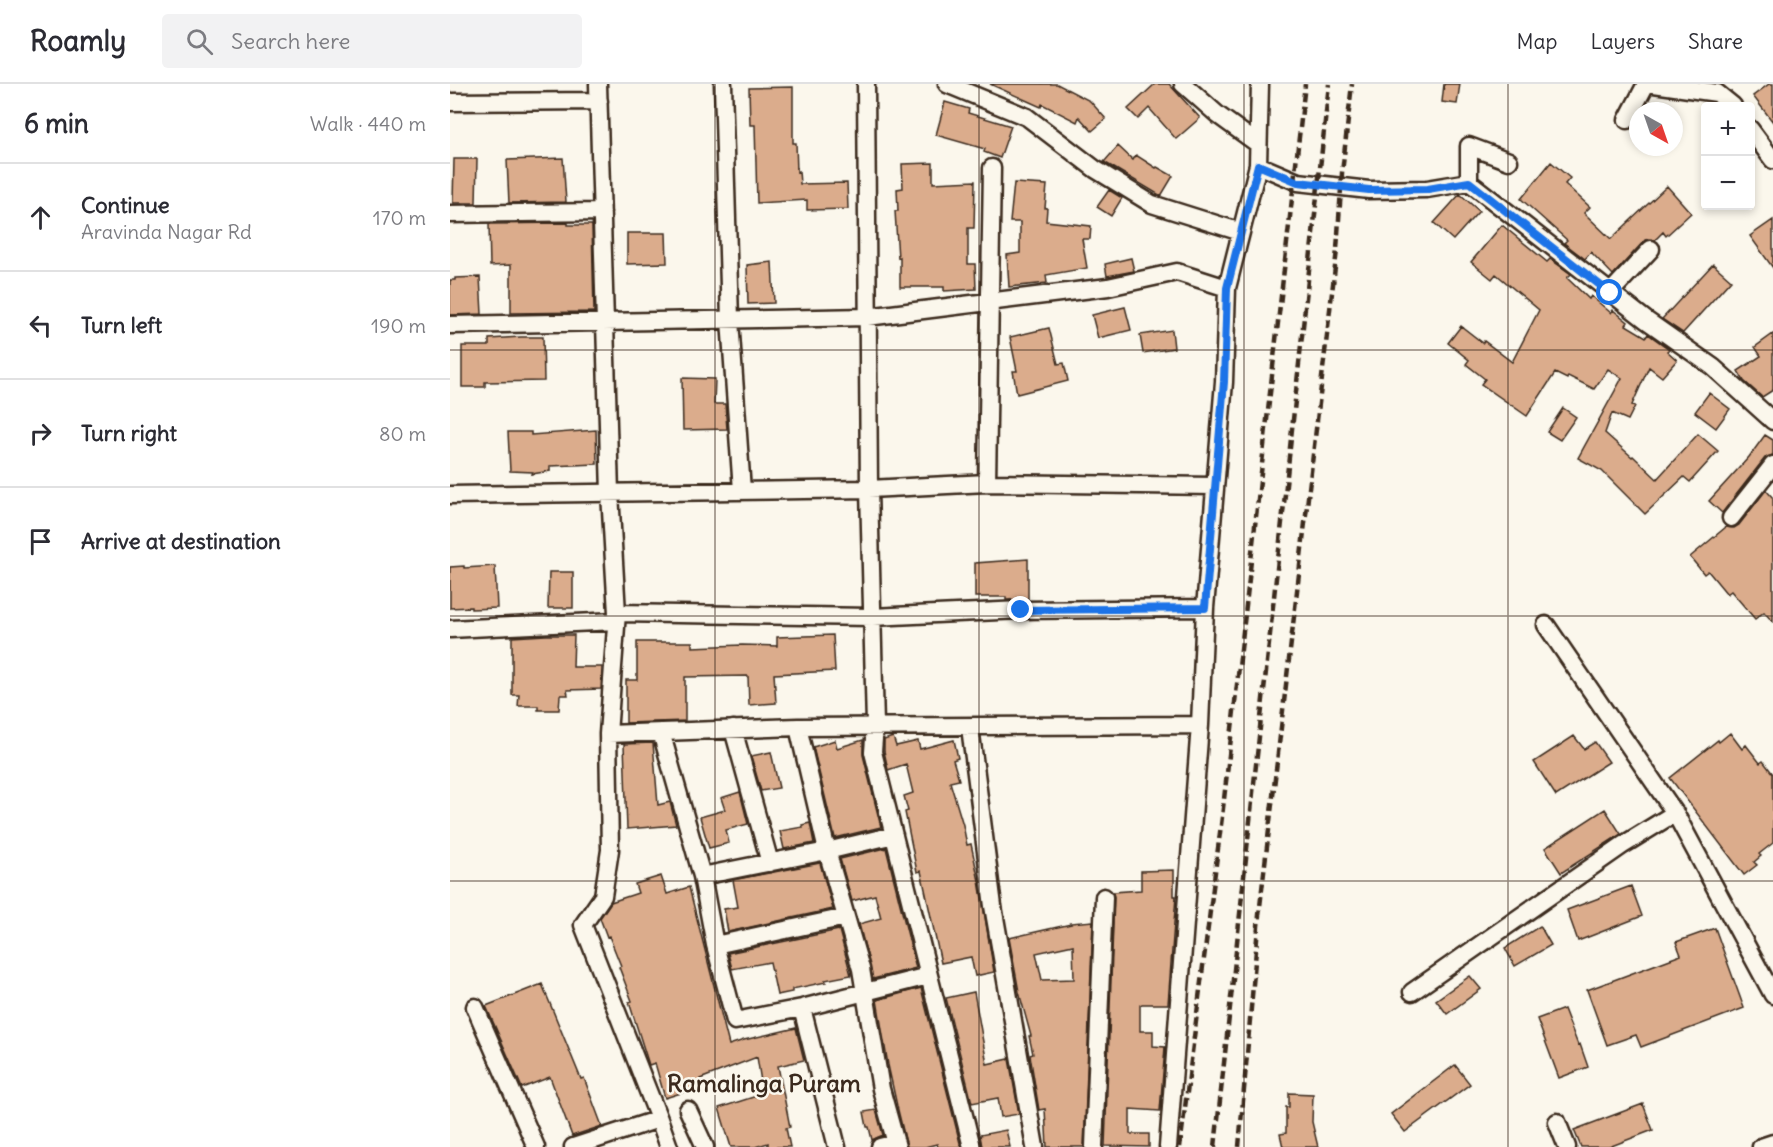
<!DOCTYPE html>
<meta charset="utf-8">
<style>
:root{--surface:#fff;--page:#f2f2f3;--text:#2b2b33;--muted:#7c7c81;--line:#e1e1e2}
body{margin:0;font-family:Delius,sans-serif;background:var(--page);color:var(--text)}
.controls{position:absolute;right:18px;top:18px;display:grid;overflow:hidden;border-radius:6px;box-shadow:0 3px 9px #0003}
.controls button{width:54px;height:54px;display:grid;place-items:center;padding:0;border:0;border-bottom:2px solid var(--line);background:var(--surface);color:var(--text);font:30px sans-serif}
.compass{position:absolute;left:1179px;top:18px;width:54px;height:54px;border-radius:50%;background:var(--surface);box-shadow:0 3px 9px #0003;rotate:140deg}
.stop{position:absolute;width:18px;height:18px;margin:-14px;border:4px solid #1a73e8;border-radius:50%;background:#fff}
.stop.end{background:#1a73e8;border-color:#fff;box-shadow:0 2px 6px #0008}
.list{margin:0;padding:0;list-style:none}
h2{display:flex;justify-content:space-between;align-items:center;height:78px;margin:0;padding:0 24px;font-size:26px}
h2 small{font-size:20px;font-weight:400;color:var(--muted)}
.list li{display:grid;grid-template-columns:39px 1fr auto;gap:18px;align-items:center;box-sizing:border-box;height:108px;padding:0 24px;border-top:2px solid var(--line)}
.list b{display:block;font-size:22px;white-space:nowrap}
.list p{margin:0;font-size:20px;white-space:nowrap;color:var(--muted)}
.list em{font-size:20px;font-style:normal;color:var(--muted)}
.icon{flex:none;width:33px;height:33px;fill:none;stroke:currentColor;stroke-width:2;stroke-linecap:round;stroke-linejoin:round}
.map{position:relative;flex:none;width:1323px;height:1063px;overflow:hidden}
header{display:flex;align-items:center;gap:36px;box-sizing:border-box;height:84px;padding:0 30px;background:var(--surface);border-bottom:2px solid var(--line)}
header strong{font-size:28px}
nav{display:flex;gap:33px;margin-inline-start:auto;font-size:21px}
.search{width:420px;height:54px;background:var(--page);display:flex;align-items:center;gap:15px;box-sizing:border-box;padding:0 21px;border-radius:6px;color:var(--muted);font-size:22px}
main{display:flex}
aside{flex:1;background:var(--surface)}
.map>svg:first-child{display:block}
.building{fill:#dbac8c;stroke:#3b2a1e;stroke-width:1.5;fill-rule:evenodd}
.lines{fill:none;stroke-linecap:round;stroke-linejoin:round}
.street-casing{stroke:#3b2a1e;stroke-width:21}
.street{stroke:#fbf7ec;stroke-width:16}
.rail{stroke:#3b2a1e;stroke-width:4.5;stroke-dasharray:9 4.5;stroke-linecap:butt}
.route{stroke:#1a73e8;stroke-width:8}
.grid{fill:none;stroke:#3b2a1e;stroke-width:1.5;stroke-opacity:0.55}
.labels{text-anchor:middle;stroke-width:5;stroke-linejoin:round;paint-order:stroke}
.quarter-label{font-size:24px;font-weight:bold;fill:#3b2a1e;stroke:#fbf7ec}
</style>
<header>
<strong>Roamly</strong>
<div class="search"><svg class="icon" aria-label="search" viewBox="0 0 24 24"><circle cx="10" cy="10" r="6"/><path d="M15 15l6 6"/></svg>Search here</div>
<nav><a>Map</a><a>Layers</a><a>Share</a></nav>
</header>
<main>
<aside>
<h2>6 min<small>Walk · 440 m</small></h2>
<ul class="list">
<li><svg class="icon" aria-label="ahead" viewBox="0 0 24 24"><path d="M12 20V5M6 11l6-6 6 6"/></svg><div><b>Continue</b><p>Aravinda Nagar Rd</p></div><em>170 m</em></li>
<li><svg class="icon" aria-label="left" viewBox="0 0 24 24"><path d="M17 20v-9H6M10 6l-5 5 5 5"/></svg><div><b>Turn left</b></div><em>190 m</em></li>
<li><svg class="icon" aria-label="right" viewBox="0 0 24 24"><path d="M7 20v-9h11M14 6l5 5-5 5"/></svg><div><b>Turn right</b></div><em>80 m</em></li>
<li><svg class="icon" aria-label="arrive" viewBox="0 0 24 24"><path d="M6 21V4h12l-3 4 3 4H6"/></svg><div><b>Arrive at destination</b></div></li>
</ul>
</aside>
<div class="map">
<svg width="1323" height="1063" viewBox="0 0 1323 1063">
<rect width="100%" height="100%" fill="#fbf7ec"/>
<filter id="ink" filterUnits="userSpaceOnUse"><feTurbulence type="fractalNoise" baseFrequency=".0167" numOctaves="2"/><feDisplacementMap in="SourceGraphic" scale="12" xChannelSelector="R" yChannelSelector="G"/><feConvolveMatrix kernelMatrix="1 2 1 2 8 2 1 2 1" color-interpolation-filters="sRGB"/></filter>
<g filter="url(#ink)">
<!-- building -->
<path class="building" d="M540,0H607L640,17L656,35L642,47L629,33L627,38L592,20L591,23Z
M705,0H719L750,34L726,55L699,24L688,35L678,25Z
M994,0H1010L1007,20L992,18Z
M1319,0H1323V38L1303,12Z
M343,3V59H346L347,88L349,87L350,100L397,99L398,125L357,126V116L307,119L305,41H300L299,4Z
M495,18L519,25L518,29L561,42L550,74L534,68L535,65L486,51Z
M668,62L683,76L686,71L706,84L707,83L723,92L711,112L654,78Z
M113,74L116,118L59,119L57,76Z
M4,75H27L26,119H3Z
M1101,78L1120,94L1115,100L1140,123L1134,129L1161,155L1217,102L1241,129L1216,152L1213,148L1205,156L1198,155L1194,157L1163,191L1141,168L1135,175L1114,159L1117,156L1071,115Z
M483,79V99L525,97L524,144H518V180H525L526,205L494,207V203H450V173L448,174L445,127H448L447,105L453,104L452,80Z
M564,99L597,101L595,124H597L596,137L641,142L640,155H632L637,184L596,191L597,199L559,203L557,171L570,169V138H560Z
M659,106L672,114L661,132L647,123Z
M1010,110L1029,127L1003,156L984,139Z
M1323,136V184L1300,152Z
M118,139V141H142L144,228L61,229V181L40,182L39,140Z
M1052,141L1097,178L1100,175L1121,190L1117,194L1139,215L1141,212L1161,229L1163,226L1178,238L1176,241L1196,253L1198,250L1219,265L1217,267L1227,276L1212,293L1199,283L1182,321L1185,322L1178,336L1162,329L1155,349L1182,373L1183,372L1207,395L1248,350L1268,367L1240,398L1234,393L1195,430L1152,387L1128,374L1172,294L1158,285L1144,305L1118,292L1117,295L1105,289L1077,332L1031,300L1035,295L1016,280L1019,276L998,259L1011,242L1033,259L1034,257L1062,278L1089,226L1046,190L1042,195L1021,178Z
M177,149H216L217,179L177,180Z
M681,174L684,187L657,192L655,180Z
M322,178L324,219L298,220L297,181Z
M1263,180L1281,196L1233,249L1212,235Z
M30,193L32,230L0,231V196H5V194Z
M675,223L681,246L648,254L642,231Z
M599,244L608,280L614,279L618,297L567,310L563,287H567L560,253Z
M722,246L724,264L693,269L690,251Z
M1323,250V306L1312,313L1294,297L1288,287L1311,272L1305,263Z
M71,253H93L94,297L35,298V303H12V262H39V255Z
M232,294L265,295L264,320H275L277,345L233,346Z
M1259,309L1280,325L1266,344L1245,328Z
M1113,324L1126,333L1110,356L1097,348Z
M146,346L147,380L100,382V387L82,390L83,388L60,387L58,348H81V351Z
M1315,351L1323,356V371L1315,374L1272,429L1259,417L1299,373Z
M1316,406L1323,414V538L1314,528L1305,535L1281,507L1277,510L1258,487L1254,490L1240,473L1276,443L1284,444L1289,441Z
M578,475V515L556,516V513H525V479Z
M14,482V484L45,482L47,524L21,525V523L0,524V483Z
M99,488H123V524H98Z
M96,551H124L123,583H152L151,605L117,606L118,611H110L109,626H88V622H68L69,611H62V553Z
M383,551L385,587L324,590L326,619L299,621L298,592L235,593V637L176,639V596H187V558H242V563L292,561L327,562V553Z
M1280,649L1292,665L1296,661L1310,679L1313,677L1323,690V759L1309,770L1311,772L1304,778L1307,781L1294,791L1220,694L1268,656L1269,658Z
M1124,652L1134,665L1145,658L1159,678L1106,712L1084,678Z
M443,653L446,662L468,657L470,665L504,656L508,674L503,676L509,696L500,698L513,741L517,761L521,760L529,797L544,888L525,892L521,873L491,879L471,787L467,788L455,728L458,727L454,712L463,709L456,680L438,686L434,667V656Z
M385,656L387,664L413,656V671L431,743L385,754L363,663Z
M203,659L208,721L220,718L226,741L177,745L174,660Z
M321,668L329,704L311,707L301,672Z
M290,708L298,740L276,746L279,759L259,764L250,733L275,726L271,714Z
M1155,725L1171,750L1111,789L1095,764Z
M360,739L364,759L334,765L330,747L353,743L352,741Z
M436,764L466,884L423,895L409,840L431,834L425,811L402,817L390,775Z
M370,779L383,825L278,848L274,825L288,823L283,796Z
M724,786V812H726L718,920H692L690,921V947H703V962L715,963L710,1027L680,1025V1050H699V1063L655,1062L664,813L663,808L691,806V787Z
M211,792L217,810L239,803L279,961L294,956L346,944L354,976L328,982L340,1043L336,1044L340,1063H318V1059L305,1063H281L269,1024L313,1010L307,973L250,995L253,1002L215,1014L205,979L199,981L179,918L182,917L169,883L171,882L159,852L157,853L150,834L161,818L188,809L185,800Z
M1181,802L1192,832L1128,857L1117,826Z
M643,837L634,1063H597L595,1025L589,1026L580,971L583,970L579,952H581L569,908L559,854L621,840L620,839ZM623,861L624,895L592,896L586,869Z
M1090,842L1101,861L1065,882L1055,864Z
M1265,844L1294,924L1191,963L1186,951L1157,961L1137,906L1231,871L1226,858Z
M389,846L401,891L375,896L376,898L342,905V908L327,911L320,878L282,885L278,869Z
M1020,892L1031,905L997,930L986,916Z
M92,900L131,995L134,994L152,1042L122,1052L100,993L72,1004L36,922Z
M471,904L511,1063H488L487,1060L475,1063H457L447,1022L438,981L427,916Z
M524,908L537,980L559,975L569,1030L551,1033L548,1014L522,1019L496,914Z
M1114,925L1128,961L1130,960L1138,983L1109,994L1087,935Z
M1005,981L1020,1000L955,1048L941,1030Z
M839,1009L863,1010L862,1038L868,1063H833L830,1050L836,1049V1023H839Z
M1193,1020L1203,1046L1159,1063H1131L1124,1046Z
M426,1026L433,1051L422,1056L419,1043H417L414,1028Z
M556,1046L560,1063H532L530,1051Z"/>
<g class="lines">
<!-- street casing -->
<g class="street-casing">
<path id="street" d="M148,0L160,409L167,529L422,533L571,526L755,524
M273,0L280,236L292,407
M416,0L419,405L425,641L423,668L522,1063
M497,0L577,33L645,85L702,120L791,148
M733,0L768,31L808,60
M810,0L808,81L848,98L919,106L977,105L1019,98L1196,236L1263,283L1323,337
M1204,0L1267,9L1283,22
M0,18L149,17
M1177,36L1196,0
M1300,45L1323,76
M1019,98V62L1059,77
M0,130L152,128
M1160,209L1201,165
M0,241L417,233L658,203L727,188L777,204
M537,399L542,84
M0,411L419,405L537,399L764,402
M1281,434L1323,381
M167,529L158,650L160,766L153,812L133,841L209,1035L219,1063
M1096,541L1225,729L1323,911
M0,545L166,537
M520,643L543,822L585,1063
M283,645L320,779
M211,648L252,792L265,861L285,937L352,924L478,892
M158,650L348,643
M252,792L377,767L444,751
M265,861L396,833
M962,908L1173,761L1225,729
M25,923L86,1063
M352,924L387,1063
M238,1026L255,1063
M1107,1038L1117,1063
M123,1063L209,1035
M430,1063L446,1059
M447,1063L431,1005L411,885L377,767L348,643L750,641
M644,1063L654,813
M718,1063L750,641L755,524L774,298L777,204L808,81
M1311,1063L1323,1059"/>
</g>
<!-- street -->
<use href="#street" class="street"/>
<!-- rail -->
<path class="rail" d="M730,1063L772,733L855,0
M765,1063L879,0
M789,1063L809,831L887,166L892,89L902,0"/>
</g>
</g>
<g class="lines" filter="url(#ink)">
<!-- route -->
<path class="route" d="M571,526L755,524L774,298L777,204L808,81L848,98L919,106L978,105L1019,98L1160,209"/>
</g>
<!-- grid -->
<path class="grid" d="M265,0V1063M529,0V1063M794,0V1063M1058,0V1063M0,266H1323M0,532H1323M0,797H1323"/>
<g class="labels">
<!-- quarter labels -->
<g class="quarter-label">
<text x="314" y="1008">Ramalinga Puram</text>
</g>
</g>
</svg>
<div class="controls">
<button>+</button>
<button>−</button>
</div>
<svg class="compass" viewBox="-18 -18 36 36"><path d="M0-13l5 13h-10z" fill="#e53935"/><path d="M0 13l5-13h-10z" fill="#7c7c81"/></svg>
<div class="stop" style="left:1160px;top:209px"></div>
<div class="stop end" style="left:571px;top:526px"></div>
</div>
</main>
